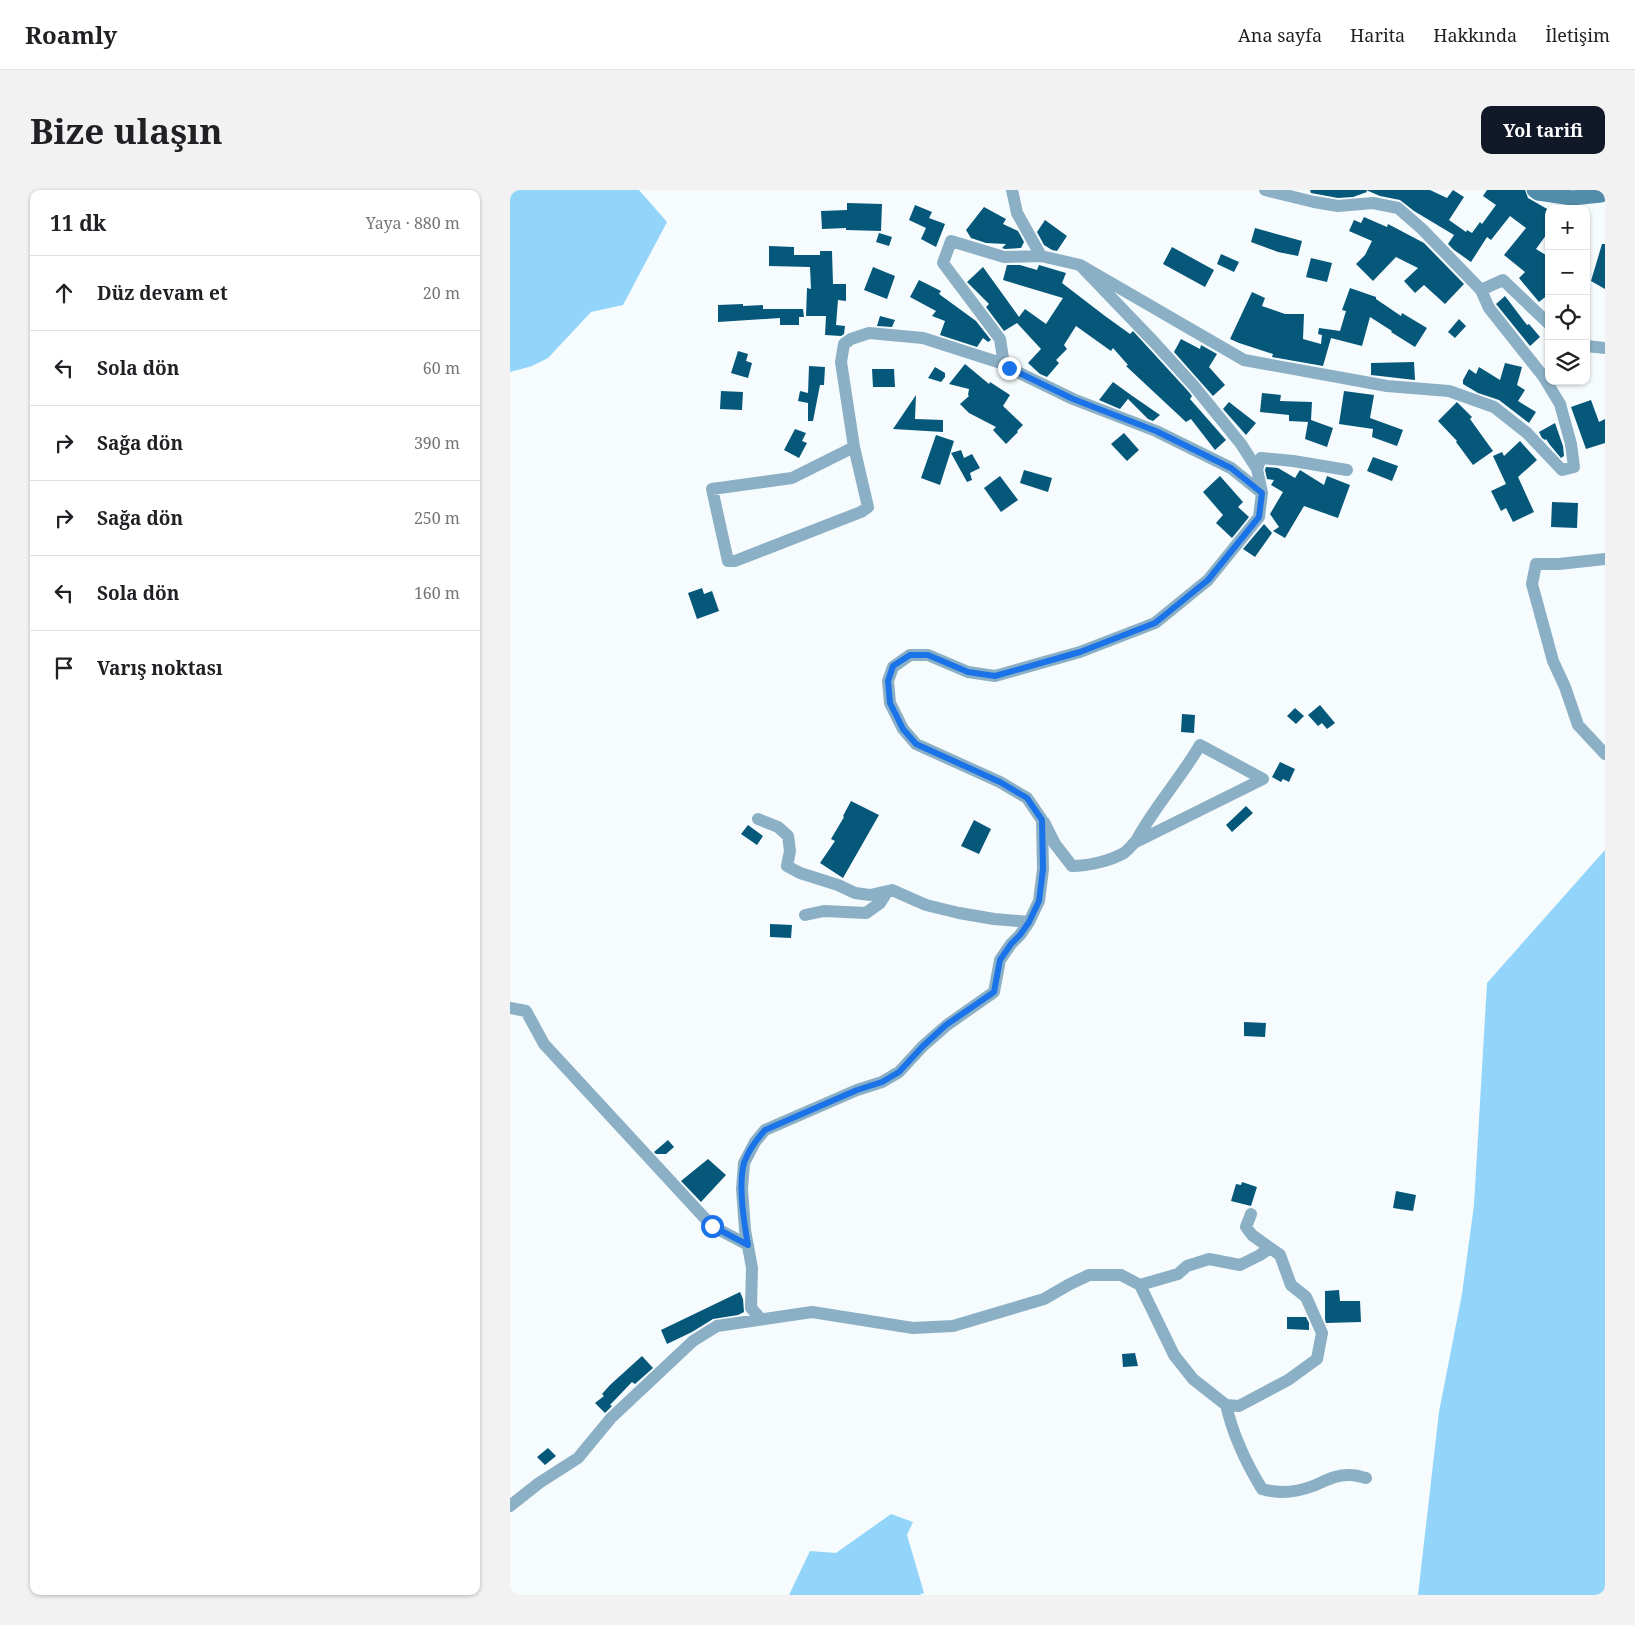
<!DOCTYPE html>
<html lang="tr">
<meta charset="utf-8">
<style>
:root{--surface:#fff;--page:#f2f2f2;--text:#202124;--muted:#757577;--line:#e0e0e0;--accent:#111827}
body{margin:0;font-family:"Noto Serif",serif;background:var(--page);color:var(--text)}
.controls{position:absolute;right:15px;top:15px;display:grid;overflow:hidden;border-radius:10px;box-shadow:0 1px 4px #0004}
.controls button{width:45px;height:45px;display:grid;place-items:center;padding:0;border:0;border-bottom:1px solid var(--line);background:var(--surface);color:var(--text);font:25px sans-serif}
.stop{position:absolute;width:15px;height:15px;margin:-11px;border:4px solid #1a73e8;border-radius:50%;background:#fff}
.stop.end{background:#1a73e8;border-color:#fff;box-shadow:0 1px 5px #0008}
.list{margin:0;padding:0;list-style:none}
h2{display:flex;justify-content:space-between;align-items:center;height:65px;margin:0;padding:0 20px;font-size:21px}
h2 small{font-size:16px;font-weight:400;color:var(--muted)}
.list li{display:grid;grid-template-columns:32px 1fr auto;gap:15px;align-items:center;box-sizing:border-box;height:75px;padding:0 20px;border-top:1px solid var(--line)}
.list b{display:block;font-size:19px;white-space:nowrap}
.list em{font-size:16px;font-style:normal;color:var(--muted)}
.icon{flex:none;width:28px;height:28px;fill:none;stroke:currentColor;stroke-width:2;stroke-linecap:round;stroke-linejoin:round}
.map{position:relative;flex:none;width:1095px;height:1405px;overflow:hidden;border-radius:10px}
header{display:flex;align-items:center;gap:30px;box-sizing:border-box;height:70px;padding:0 25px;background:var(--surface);border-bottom:1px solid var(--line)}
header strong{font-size:24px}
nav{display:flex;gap:28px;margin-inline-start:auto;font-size:18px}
.intro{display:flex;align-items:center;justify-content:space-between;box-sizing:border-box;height:120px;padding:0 30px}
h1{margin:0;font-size:35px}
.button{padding:12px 22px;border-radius:10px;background:var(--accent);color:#fff;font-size:18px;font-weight:700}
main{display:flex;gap:30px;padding:0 30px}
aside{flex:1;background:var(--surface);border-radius:10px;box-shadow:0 1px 4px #0004}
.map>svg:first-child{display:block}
.green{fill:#92d4fa}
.building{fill:#05587a}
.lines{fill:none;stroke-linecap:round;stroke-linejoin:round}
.street{stroke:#8bb0c5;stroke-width:12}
.secondary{stroke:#538baa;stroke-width:15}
.route{stroke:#1a73e8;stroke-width:6}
</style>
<header>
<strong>Roamly</strong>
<nav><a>Ana sayfa</a><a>Harita</a><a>Hakkında</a><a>İletişim</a></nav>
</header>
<div class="intro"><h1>Bize ulaşın</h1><a class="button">Yol tarifi</a></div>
<main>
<aside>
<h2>11 dk<small>Yaya · 880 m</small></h2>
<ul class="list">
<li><svg class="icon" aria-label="ahead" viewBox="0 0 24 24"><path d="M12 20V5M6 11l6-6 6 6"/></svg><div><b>Düz devam et</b></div><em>20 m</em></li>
<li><svg class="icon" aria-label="left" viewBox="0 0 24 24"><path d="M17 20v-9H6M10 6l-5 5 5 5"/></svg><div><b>Sola dön</b></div><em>60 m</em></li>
<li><svg class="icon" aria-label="right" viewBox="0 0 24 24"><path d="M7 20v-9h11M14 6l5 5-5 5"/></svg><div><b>Sağa dön</b></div><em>390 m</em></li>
<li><svg class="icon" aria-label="right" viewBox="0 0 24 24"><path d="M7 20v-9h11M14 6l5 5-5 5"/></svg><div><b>Sağa dön</b></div><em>250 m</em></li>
<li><svg class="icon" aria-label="left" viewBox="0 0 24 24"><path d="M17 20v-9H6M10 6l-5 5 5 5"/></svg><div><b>Sola dön</b></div><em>160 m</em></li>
<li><svg class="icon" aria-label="arrive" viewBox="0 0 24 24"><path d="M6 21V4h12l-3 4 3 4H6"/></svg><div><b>Varış noktası</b></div></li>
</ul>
</aside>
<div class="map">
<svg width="1095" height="1405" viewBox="0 0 1095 1405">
<rect width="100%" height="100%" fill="#f6fbfd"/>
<!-- green -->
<path class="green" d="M0,0H129L157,32L113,115L81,122L38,168L22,176L0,182Z
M1095,660V1405H908L929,1222L952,1104L964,1015L977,793Z
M381,1324L403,1332L397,1345L414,1403L409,1405H279L300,1361L326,1363Z"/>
<!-- building -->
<path class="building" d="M800,0H920L937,8L943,0L954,7L939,30L956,42L957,40L962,43L970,32L972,34L986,15L973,6L977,0H1015L1018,8L1039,20V41L1026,59L1039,67V104L1029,112L1009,88L1015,82L994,65L1016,38L1000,26L981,50L977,47L961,72L944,60L938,54L944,45L904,21L890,10L870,6L856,0L857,2L843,7L828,8L801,3Z
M337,13L372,14L371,41L336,40V38L312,39L311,21L337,20Z
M405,15L422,22L419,28L435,34L426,57L411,49L416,38L399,30Z
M474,17L496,29L493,34L508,41L514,52L511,58L495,59L492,58L496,54L476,53L461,48L456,40Z
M854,27L877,37L878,34L914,53L954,94L935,114L914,95L905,103L894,91L908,78L886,67L863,91L846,74L855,65L862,51L839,41L844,30L851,33Z
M535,30L557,46L547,61L542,60L534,55L527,42Z
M745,38L792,51L788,66L768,62L741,52Z
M369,43L382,47L379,56L366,52Z
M1092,54H1095V99L1081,91Z
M259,56L284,57V65H310V61H322L323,94H336V111L328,110L326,135L335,136L334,144L331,146L315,145L316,126H296L297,98L301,99L300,77L259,76Z
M662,57L704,80L695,97L653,74Z
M711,64L729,72L724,82L707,74Z
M801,68L822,73L817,92L796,87Z
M497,75H510L527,80L529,75L556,83L552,93L595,126L620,144L623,141L678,201L682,206L680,209L716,250L705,260L681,229L676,232L616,176L618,175L603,158L601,161L566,136L554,155L557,159L546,170L549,173L537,187L530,184L518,173L531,159L507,133L494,141L476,117L479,114L457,92L473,77L509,127L515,119L536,134L553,108L493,90Z
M363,77L385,86L377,109L354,100Z
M409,90L431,101L429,104L466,131L481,150L478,152L473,148L467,157L430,145L435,131L422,126L426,121L400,107Z
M840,98L866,107V109L891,126L892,123L917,138L905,157L881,142L882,141L860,127L852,156L821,148L813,176L762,167L763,164L729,153L720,149L742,102L755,108L752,116L775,124H794L793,149L811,154L812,145L808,144L809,138L830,141L836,121L832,120Z
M995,106L1017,135L1019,134L1030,147L1020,156L986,114Z
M233,114V116L253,115V119H293L294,127H289V135H270V128L208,132V115Z
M370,126L385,130L382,137L367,136Z
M949,129L956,136L945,148L938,142Z
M671,149L690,159L691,155L707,164L699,177L715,195L703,206L664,162Z
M228,161L238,164L236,171L242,173L238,188L221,183Z
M904,172L905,190L861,185V173Z
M995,173L1012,177L1007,195L1015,200L1008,211L1026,222L1019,233L989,210L968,203L953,194V190L959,179L966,184L969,177L990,190Z
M455,174L479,194L480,192L500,205L493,216L513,235L507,241L508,242L496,254L483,240L486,237L459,223L450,214L459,206L458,205L459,199L439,194Z
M299,176L315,177L314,195H310L303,231H298V213L288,211L290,201L298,203Z
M425,177L435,183V187L431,192L418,188Z
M362,179H384L385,197H363Z
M603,192L621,205L610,219L589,210Z
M211,201L233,202L232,220L210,219Z
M834,201L864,205L860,228L893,240L887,256L862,247L863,239L829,234Z
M752,203L771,205L770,211L802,212L801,230L823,238L817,257L795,249L798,232L779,231V225L750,222Z
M406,205L405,229L433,230V242L383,239Z
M621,205L650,225L643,231L638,229L618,209Z
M1081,210L1089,232L1095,229V253L1076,259L1061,217Z
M719,212L746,233L736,245L713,219Z
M947,212L962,227L960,229L983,261L963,275L946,252L947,251L928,231Z
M1045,233L1053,256L1054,266L1051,268L1040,255L1036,249L1035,250L1032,248L1029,242Z
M285,239L296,243L292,251L297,253L289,268L274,260Z
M614,243L629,260L617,271L601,254Z
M426,245L444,251L430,295L411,288Z
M1010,251L1027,270L1008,287L1024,322L1003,332L996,318L991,321L981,301L996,294L983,266L992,262L994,266Z
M451,260L454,268L462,264L470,278L460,283L462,290L457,292L441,263Z
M863,267L888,276L882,291L857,281Z
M756,277L768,278L785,288L790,280L814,295L817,286L840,295L828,328L794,316L775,348L763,341L769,337L760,324L773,302L761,295L764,290L757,289L755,280Z
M514,280L542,288L538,302L510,293Z
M490,286L508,310L491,322L474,298Z
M710,286L733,312L728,317L739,327L722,348L706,333L713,325L693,302Z
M1042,312L1068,313L1067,338L1041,337Z
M754,334L762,343L745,367L733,359Z
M192,398L194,404L202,401L209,421L187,429L178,403Z
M810,515L825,533L817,539L812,533L808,536L798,525Z
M785,518L794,526L786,534L777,526Z
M672,524L685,525L684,543L671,542Z
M770,572L785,579L779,592L773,589L771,592L762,587Z
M341,611L369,625L333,688L310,673L325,651L321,649L334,627L333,626Z
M736,616L743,623L722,642L716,635Z
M464,630L481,639L469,664L451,656Z
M238,635L253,646L247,655L231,644Z
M260,734L282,735L281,748L260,747Z
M734,832L756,833L755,847L734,846Z
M158,950L164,957L156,964H146L144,962Z
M198,969L216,985L191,1012L171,991Z
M732,992L747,997L741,1016L721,1011L726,994L731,995Z
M886,1001L906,1005L903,1021L883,1018Z
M829,1100L830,1111H850L851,1132L816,1133L815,1129V1101Z
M230,1102L233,1109L234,1122L228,1125L203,1129L182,1142L157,1154L151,1140Z
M777,1127H796L799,1133V1140L777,1139Z
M625,1163L628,1176L613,1177L612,1164Z
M132,1166L143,1178L125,1194L122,1192L100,1215L102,1216L95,1223L85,1213L94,1206L92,1204L100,1195Z
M38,1258L46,1266L35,1275L27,1267Z"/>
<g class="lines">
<!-- street -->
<path class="street" d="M502,0L507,23L531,66
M755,0L804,12L828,16L863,13L888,18L912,39L971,100
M1076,156L1095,158
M494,174L490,149L433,73L441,51L494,67L531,66L570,75L734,170L877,196L939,201L984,217L1017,243L1052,280L1064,277L1061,254L1050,214L1033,186L979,118L971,100L993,90L1039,134
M344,257L282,288L202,299L218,371H225L351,322L358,317L344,257L331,172L334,154L341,149L359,143L413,148L494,174L499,178L563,209L646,241L721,278L752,303
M747,279L751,268L783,271L837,280
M1095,369L1049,374H1026L1022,394L1043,471L1055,497L1068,535L1095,564
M248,629L268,637L278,646L280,661L277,676L290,683L328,695L345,703L360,705L382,700L416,715L449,723L484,729L519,732
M534,632L545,654L562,676C578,676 600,671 614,663C618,660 622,655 626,651C644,617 671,588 690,555L753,589L624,653
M295,725L314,721L356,723L370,713L377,702
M0,818L16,821L34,854L202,1036L238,1055
M630,1095L668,1084L677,1076L699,1069L730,1075L750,1065L760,1058
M251,1129L241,1118L242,1078L235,1040L232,999L234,973L245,952L255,940L347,900L372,892L389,882L413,856L437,835L484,802L490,770L501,754L510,745L519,732L529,711L533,679L532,630L517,608L490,592L406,554L393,539L380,513L378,491L383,477L400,465H418L458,482L485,486L570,462L645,433L698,390L749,327L752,303L747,279L731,254L684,196L643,151L570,75
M716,1215C723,1245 736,1273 752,1299C769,1304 787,1302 803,1296C815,1291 827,1284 841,1285C846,1285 851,1287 856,1288
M0,1316L29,1293L68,1268L101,1228L183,1151L207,1136L302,1122L403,1138L443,1136L534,1109L560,1094L579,1085H611L630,1095L664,1165L683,1189L716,1215L729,1216L778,1190L807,1169L812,1143L796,1107L781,1095L770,1065L742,1045L736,1037L741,1024"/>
<!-- secondary -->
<path class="secondary" d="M1024,0L1028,3L1062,8L1091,5L1095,3"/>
</g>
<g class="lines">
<!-- route -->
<path class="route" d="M202,1036L238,1055C234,1033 228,995 234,973C238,961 247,949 255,940L347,900L372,892L389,882L413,856L436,835L484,802L490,770L501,754L510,745L519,732L529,711L533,679L532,630L517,608L490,592L406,554L393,539L380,513L378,491L383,476L400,465H418L458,482L485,486L570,462L645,433L698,390L749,327L752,303L721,278L646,241L563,209L499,178"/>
</g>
</svg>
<div class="controls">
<button>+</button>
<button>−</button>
<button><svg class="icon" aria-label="locate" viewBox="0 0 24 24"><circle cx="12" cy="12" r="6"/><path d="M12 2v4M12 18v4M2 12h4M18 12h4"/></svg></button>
<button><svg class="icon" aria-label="layers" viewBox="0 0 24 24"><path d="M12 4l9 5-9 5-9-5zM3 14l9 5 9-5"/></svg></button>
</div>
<div class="stop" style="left:202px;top:1036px"></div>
<div class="stop end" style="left:499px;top:178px"></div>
</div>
</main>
